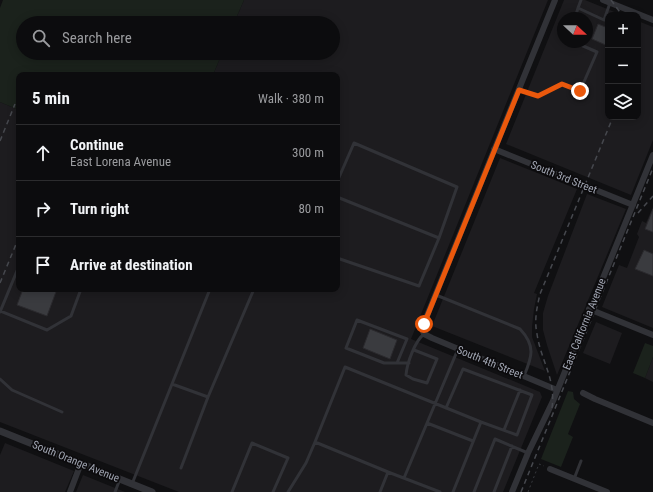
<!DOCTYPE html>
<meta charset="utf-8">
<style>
:root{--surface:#0c0c0e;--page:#1a1a1c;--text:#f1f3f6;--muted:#9a9b9e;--line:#2c2c2e}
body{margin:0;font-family:"Roboto Condensed",sans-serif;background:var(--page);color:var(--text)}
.controls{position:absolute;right:12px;top:12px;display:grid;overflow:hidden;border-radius:8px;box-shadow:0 2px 10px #0003}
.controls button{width:36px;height:36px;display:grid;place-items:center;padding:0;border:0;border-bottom:1px solid var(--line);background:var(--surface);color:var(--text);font:20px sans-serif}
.compass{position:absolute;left:557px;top:12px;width:36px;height:36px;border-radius:50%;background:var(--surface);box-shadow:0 2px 10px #0003;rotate:112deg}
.stop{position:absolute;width:12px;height:12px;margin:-9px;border:3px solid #ea580c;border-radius:50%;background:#fff}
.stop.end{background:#ea580c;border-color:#fff;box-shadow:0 1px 4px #0008}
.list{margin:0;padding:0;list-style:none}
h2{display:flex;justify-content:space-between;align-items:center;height:52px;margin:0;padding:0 16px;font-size:17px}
h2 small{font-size:13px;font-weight:400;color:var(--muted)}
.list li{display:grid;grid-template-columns:26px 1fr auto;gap:12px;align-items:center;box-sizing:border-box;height:56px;padding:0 16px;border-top:1px solid var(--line)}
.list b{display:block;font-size:15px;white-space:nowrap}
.list p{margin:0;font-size:13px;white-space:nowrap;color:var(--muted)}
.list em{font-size:13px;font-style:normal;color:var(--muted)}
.icon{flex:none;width:22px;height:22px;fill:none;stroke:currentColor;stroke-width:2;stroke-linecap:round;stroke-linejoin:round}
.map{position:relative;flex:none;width:653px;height:492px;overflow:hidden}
.search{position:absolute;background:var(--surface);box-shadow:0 2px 10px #0003;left:16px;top:16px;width:324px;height:44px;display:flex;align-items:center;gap:10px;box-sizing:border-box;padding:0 14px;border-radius:22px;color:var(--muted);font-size:15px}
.panel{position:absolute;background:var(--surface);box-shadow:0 2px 10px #0003;left:16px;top:72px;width:324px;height:220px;border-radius:8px}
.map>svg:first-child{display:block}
.built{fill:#1d1c1f;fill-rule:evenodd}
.green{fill:#1b221c}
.building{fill:#3a3b3f;stroke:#2b2a2e}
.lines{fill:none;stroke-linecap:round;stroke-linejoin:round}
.path{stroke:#37393e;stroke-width:1;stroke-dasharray:2 3;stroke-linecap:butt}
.service{stroke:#313237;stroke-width:3}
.minor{stroke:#313237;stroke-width:6}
.tertiary{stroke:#313237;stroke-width:7}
.rail{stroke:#46484e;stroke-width:1.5;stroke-dasharray:5 4;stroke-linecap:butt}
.route{stroke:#ea580c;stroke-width:5}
.labels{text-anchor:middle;stroke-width:3.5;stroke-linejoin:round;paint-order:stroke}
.street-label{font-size:11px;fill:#a1a6b3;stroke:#0c0b0d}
</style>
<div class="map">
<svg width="653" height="492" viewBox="0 0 653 492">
<rect width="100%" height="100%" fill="#101012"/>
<!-- built -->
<path class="built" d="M244,0H548L411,339L540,392L542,397L503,492H179L0,422V102L19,110V289H337V75H213L222,53H333V23H234Z
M564,0H585L622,15H608V117H638V21L653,27V140L631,195L506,144ZM563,18H587V42H563Z
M500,158L577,189L534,293L537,294L534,309L532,327V337L545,371L432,326Z
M587,194L626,209L557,375L547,345L543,330V313L548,296Z
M653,207V328L602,307L619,265L627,268L639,237L637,234L642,221L646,223Z
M596,322L622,333L610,364L583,353Z
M653,357V382L645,378Z
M5,443L74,471L65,492H0V455Z
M83,475L125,492H76Z"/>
<!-- green -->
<path class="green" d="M3,0H244L234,23H23V53H222L213,75H19V110L0,102V8Z
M645,343L653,346V357L645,378L633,373Z
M568,391L573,392L574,399L580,404L568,434L573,437L561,467L541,459Z"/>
<!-- building -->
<path class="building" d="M598,24L608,28V46L592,39Z
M653,209V232L645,229Z
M644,250L653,254V276L635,269Z
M23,289H57L47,316L17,305Z
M370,329L397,340L390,359L363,348Z"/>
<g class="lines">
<!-- path -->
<path class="path" d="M528,492L539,464L544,466"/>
<!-- service -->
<path class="service" d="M578,8L581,0
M575,18L578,8L604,20L610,3
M519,90L538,96L562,84L580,91L597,52L574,42
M337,182L354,143L457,187L439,238L419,286L337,258
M337,197L439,238
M436,295L520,329C536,346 532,357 524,376
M0,311L47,330L71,316L81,289
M0,312L19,266
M414,350L437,359L427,383L413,379L406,375C407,363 415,341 424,334
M397,363L407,339L357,320L346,348L384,363H409
M0,379L12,390L62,412
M172,384L208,397L254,289
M446,408L463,369L532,395L517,435L481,422
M427,423L473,441
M504,430L520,390
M315,442L345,367L481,422L453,492
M181,468L208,397
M388,472L440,492
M404,478L458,349
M574,479L581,461
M132,484L210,289
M115,492L120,479
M232,492L252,443L288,458L273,492
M288,492L306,463L315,442L388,472L380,492
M474,492L495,439L528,453
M494,492L512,446"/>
<!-- minor -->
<path class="minor" d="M555,0L422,328L424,334L432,338L557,390
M603,0L653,20
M494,149L633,205
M589,309L653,335
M583,393L595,399L653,423
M550,469L607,492
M70,492L81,463
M512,492L528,453L553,401L653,155"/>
<!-- tertiary -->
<path class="tertiary" d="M0,431L152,492"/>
<!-- rail -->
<path class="rail" d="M611,0L622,15
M0,141L15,104
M638,213L653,196
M0,283L19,237
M552,408C556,379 541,361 537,334C534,320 537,307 540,294L613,117
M521,492L653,168"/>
</g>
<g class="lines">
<!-- route -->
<path class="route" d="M424,324L519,90L538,96L562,84L580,91"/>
</g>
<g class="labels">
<!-- street labels -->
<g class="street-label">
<text transform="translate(564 177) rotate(22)" y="4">South 3rd Street</text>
<text transform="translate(584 324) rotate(-68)" y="4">East California Avenue</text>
<text transform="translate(490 362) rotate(22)" y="4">South 4th Street</text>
<text transform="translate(76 461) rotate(22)" y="4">South Orange Avenue</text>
</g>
</g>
</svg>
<div class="controls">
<button>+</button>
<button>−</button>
<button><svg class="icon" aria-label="layers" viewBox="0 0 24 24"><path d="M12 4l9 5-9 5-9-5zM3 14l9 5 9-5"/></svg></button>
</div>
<svg class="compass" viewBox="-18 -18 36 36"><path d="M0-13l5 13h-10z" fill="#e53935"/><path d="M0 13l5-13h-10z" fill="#9a9b9e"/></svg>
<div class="stop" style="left:424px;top:324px"></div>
<div class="stop end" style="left:580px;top:91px"></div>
<div class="search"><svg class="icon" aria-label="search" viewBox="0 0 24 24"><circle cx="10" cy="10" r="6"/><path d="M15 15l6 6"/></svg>Search here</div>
<section class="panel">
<h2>5 min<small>Walk · 380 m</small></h2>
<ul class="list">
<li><svg class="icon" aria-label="ahead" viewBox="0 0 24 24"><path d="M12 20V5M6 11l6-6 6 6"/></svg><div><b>Continue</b><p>East Lorena Avenue</p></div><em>300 m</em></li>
<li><svg class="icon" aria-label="right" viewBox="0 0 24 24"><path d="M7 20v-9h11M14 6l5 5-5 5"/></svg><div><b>Turn right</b></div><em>80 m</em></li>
<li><svg class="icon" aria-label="arrive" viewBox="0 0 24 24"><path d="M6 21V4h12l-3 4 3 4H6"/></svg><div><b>Arrive at destination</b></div></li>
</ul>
</section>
</div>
